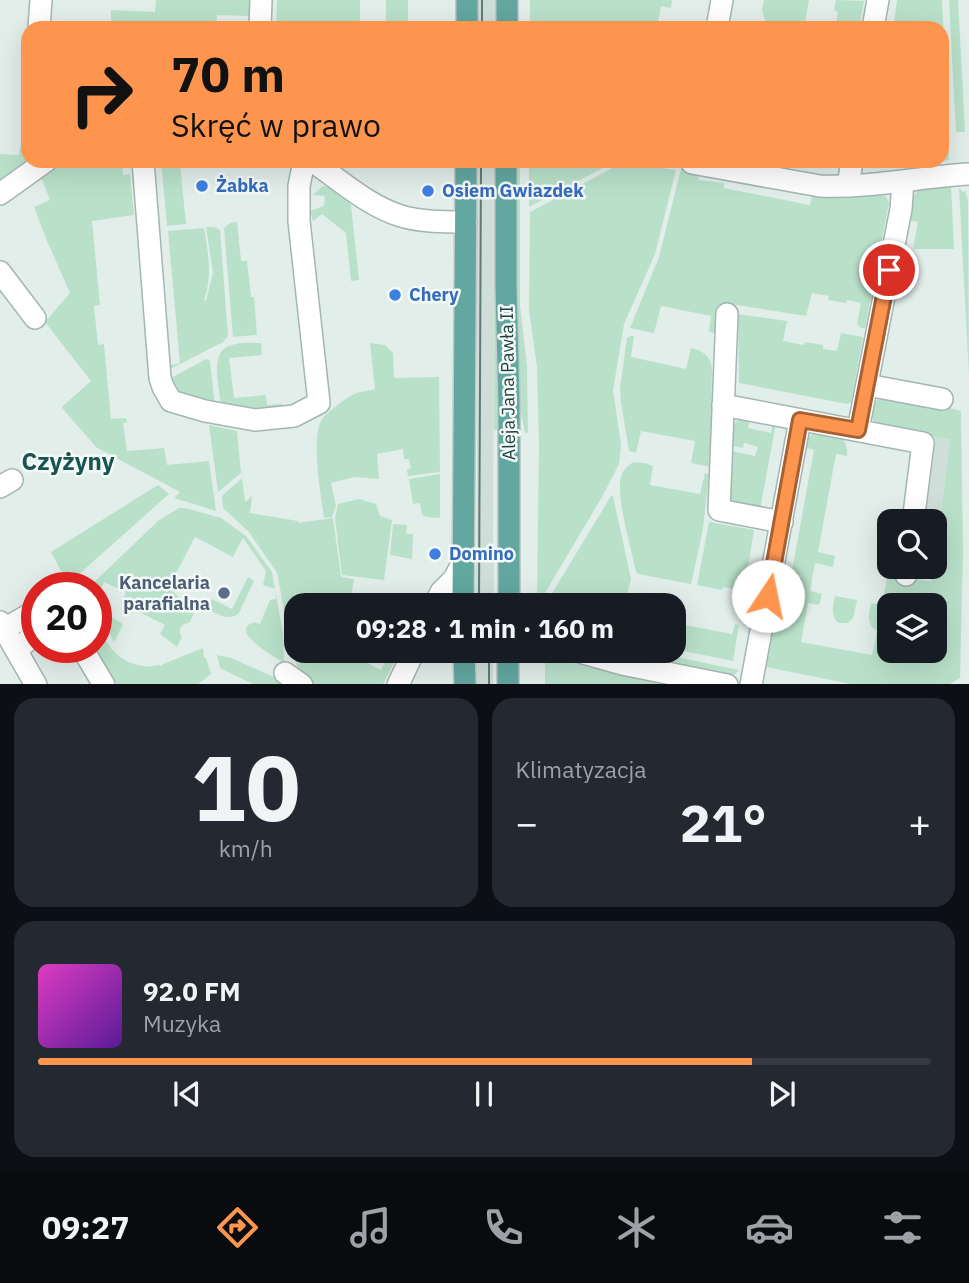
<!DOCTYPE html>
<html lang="pl">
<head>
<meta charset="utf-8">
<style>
	:root { --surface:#171b24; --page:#242831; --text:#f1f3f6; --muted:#9ea1a6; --line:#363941; --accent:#fe954f }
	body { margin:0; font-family:"IBM Plex Sans",sans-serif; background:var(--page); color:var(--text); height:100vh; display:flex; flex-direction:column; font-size:26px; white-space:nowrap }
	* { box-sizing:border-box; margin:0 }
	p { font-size:23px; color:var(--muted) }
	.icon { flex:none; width:38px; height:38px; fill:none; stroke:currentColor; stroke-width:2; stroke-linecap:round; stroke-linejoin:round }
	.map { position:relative; height:684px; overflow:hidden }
	.details { display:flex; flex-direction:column; gap:14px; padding:14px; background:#0d0f14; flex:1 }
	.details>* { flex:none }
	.top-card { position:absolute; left:21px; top:21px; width:928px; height:147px; border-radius:21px; box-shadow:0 7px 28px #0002; background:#fe954f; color:#111; overflow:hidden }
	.controls { position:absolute; left:877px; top:509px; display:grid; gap:14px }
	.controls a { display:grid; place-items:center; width:70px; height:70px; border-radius:14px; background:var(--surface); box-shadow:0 7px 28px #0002; font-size:35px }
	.speed { position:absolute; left:21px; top:572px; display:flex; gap:14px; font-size:35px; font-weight:700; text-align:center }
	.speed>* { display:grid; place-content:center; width:91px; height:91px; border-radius:50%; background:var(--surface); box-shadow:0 7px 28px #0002; line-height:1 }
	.speed .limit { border:10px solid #d22; background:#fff; color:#111 }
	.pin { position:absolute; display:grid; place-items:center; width:60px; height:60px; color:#fff; margin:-30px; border:4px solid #fff; border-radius:50%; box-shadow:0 2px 7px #0007 }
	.me { position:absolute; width:77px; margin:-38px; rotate:11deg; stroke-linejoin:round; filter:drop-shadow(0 0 5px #0008) }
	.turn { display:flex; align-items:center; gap:24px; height:147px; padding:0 35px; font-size:32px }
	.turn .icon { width:91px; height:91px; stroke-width:2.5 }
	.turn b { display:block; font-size:49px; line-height:60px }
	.big { font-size:52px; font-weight:700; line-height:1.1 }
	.details .card { flex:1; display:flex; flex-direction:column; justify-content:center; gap:10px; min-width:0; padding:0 24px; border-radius:21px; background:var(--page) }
	.details .dial { align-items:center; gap:0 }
	.dial b { font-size:91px; line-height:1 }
	.song { display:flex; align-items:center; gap:21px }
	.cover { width:84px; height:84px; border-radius:10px; background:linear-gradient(135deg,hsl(310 70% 55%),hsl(270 70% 35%)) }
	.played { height:7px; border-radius:4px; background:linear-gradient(90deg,var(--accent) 80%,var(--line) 80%) }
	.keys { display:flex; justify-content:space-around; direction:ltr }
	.heat { display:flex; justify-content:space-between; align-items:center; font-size:38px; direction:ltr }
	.details .tiles { flex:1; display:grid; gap:14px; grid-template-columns:1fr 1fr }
	.card:last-child { grid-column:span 2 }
	.trip { position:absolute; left:284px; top:593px; width:402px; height:70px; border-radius:21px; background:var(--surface); box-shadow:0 7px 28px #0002; font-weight:700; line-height:70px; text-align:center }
	.tab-bar { display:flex; height:112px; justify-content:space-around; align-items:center; background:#090b0e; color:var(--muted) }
	.tab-bar .icon { width:49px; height:49px }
	.tab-bar .on { color:var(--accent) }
	.tab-bar b { font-size:32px; color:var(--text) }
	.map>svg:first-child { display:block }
	.built { fill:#d0ded9 }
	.green { fill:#b9e1ca; fill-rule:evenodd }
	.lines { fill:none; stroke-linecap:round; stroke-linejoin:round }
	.minor-casing { stroke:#a4b6b3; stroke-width:24 }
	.major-casing { stroke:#c1cac9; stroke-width:24 }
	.minor { stroke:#fff; stroke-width:21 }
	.major { stroke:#62a7a0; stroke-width:21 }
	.tram { stroke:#5b7c78; stroke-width:2 }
	.route-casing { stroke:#a56133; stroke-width:18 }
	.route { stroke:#fe954f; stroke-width:12 }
	.shop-dot { fill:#3f7fe0; stroke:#f3faf7; stroke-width:2.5 }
	.service-dot { fill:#5c6f8a; stroke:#f3faf7; stroke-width:2.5 }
	.labels { text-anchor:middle; stroke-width:5; stroke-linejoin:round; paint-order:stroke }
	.shop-label { font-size:18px; font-weight:bold; fill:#366cbe; stroke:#f3faf7; text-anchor:start }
	.street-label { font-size:18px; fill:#20403d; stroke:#f3faf7 }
	.service-label { font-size:18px; font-weight:bold; fill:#4e5e75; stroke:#f3faf7; text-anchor:end }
	.district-label { font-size:24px; font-weight:bold; fill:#1a544f; stroke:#f3faf7 }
</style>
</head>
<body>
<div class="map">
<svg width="969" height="685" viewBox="0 0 969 685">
	<rect width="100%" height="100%" fill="#e2eeea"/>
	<!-- built -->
	<g class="built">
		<rect x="477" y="0" width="19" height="28"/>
		<polygon points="477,161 495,161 493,549 477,549"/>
		<polygon points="915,435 950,440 935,558 934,522 903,522"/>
		<polygon points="476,559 494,559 494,605 476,606"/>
		<polygon points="475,651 493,651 493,684 475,685"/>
	</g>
	<!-- green -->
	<g class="green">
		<polygon points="156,0 252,0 251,16 217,15 217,25 178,23 177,28 111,28 111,10 155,12"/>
		<polygon points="277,0 360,0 360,23 386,23 386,0 408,0 408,23 429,23 429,28 276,28"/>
		<polygon points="530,0 672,0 671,8 661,6 657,28 530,28"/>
		<polygon points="764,0 809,0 804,28 767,28 762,10"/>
		<polygon points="836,0 864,1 859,28 835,28 838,12 834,10"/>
		<polygon points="897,0 942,0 945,64 942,63 942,28 893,28"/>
		<polygon points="949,0 958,0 965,132 956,132"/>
		<path d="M942,68H945L949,160C939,162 929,165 919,161H942Z"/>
		<polygon points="28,141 28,161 0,183 0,154 19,155 20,146"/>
		<polygon points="63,161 110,161 110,165 122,163 123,175 130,174 134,215 92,221 100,305 94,306 98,345 104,344 111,419 126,418 127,422 123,423 127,451 164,448 167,465 209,461 216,511 174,498 180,492 96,447 62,408 63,406 91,381 45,322 70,293 47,241 34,207 50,200 41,177"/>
		<polygon points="161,161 170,161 180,164 186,224 167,226"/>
		<polygon points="495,161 497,161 501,430 494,430"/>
		<polygon points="515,161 520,161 520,305 527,366 528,433 525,433 519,403 515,290"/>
		<polygon points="529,161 616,161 529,207"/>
		<polygon points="622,163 676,170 655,254 624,324 613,390 621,445 619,464 602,497 539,603 537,603 539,442 537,367 529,310 530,212"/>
		<polygon points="681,169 699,171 698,180 724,183 724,188 810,205 813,193 876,194 886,197 889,203 865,328 861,328 857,324 861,303 847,300 846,303 828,300 829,296 812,293 806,316 724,303 720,334 709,332 711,316 661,306 654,333 630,328 659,257"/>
		<polygon points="951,184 954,249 913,249 918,222 907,220 912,199 919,189"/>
		<polygon points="323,186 336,188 350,197 359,280 351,281 346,233 322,214 313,221 310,211 324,206 325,196 313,195"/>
		<polygon points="959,188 963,192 965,191 968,201 969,376"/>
		<polygon points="237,222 241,261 247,261 251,297 254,297 257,335 233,337 224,228 230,223"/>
		<path d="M206,227H214L220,230L228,336L223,342L168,370L167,366L180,363L168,231L204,228C208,254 213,274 204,300L206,301L213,273Z"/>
		<polygon points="738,314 787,321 783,341 804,345 805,342 823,345 823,349 837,351 841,333 863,337 851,402 847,404 739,383"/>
		<path d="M631,336H634L631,357L686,369L691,348C703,351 710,355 712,368L710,467L691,463L695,441L641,431L636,453L629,451L621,402L620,388L627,338Z"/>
		<path d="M261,343L262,355L229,358L234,398L266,395L267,405L282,404L283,409L251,411L223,404L220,400C219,383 209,350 232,345C241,342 252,343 261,343Z"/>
		<path d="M370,343L385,345L393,353L394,378L439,377L440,472L408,476L407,470L411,468L409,459H404L403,449L377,454L379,479L354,477L331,483L336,506L332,517L324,518C321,496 311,440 321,421C324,414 346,398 354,394C361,391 368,391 375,389Z"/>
		<path d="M206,359L210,361L215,406C195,400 177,400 171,378Z"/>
		<path d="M881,398L942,406L961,411L963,550L960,678L950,684H851L766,667L764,661L768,636L781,629L786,599L776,596L777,585L789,587L814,450L803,447L807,438L816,432L841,437C846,443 848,448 847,456L836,454L818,552L835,556L833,567L815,563L810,591L822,594L819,605L808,603L801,642L872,655L877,631C866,624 869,615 871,603L882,605L889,567H898L897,578L931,581L934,567L950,440C936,437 882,432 874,421C872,419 871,414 871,411C872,404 876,401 881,398ZM889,606H934V651H889Z"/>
		<polygon points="740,418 750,418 748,428 771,433 773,422 776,423 760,510 734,503 730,498 728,450 755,456 758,447 744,443 743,448 729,445 731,427"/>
		<polygon points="209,425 237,431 241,473 218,492"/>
		<path d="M633,462L645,463L653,466L650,485L700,494L705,473L709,474L703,529L691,584L638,574L636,572C632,551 614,492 622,474C624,469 629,465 633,462Z"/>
		<polygon points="440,474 440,518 426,517 422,515 420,503 413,504 409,479"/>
		<polygon points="242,478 245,502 252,496 250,513 298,521 298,523 333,518 341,577 354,579 351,596 355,597 354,605 296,606 296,651 344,651 381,670 390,651 399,653 383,684 313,684 297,666 290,641 277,573 249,532 223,508 222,496"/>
		<polygon points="158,485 169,494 68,584 51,552"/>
		<polygon points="611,496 613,496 631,579 624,605 545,605"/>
		<polygon points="359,499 376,504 380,516 392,520 384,580 342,575 335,518 338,504"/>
		<path d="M179,508H186L221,518L246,536L272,572L283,634L284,663C275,657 246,641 246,630C246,628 247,627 248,625L254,622L260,624L270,600L276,599L275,589L263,585L266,571L243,538L233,557L195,537L174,577L171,576L169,582L170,589L180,598L177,605L194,614L189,623L184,624L180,628V634L182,637L177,647L160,634L165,625L121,603L126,592L104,582L96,598V588H88L158,521Z"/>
		<polygon points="709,522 754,530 744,591 723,587 722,590 697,585"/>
		<polygon points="393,524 407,525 406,534 413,534 412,559 390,555"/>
		<path d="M248,577L254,581L239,613C229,622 218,614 207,609L212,599L232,609Z"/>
		<path d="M835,596L857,600L853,618L848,623H838C830,615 833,606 835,596Z"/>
		<path d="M96,606L101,609L100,613L106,616L107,614L123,624L114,642L103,620L99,623C102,629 104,638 108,644C119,661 140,670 159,665L161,666L163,664L203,648L204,658H206L211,674L198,684H117L95,648H96Z"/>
		<polygon points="674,623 732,634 735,624 739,625 733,661 674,649"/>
		<polygon points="614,651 647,651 739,670 734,675"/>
		<polygon points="217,655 231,658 290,684 253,684 220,668"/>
		<polygon points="545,656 556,660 679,684 545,685"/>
	</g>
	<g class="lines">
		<!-- minor casing -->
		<g class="minor-casing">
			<g id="minor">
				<polyline points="39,28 41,0"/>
				<polyline points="260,28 261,0"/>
				<polyline points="717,28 722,0"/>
				<polyline points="873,28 878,0"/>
				<polyline points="143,161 160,378 163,387 171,401 205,411 255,420 294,416 319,403 299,221 299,186 304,161"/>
				<path d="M312,161C340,180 368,206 401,216C421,222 444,222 466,222"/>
				<path d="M692,161V163L820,186C871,188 919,177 969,174"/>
				<polyline points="848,186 852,161"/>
				<polyline points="0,194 46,161"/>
				<polyline points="0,272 35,318"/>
				<polyline points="727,314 719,510 782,522"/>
				<polyline points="867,385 942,399"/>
				<polyline points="723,405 923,443 913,522"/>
				<polyline points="858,430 901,209 903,181"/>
				<polyline points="0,487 12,480"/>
				<polyline points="906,575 907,567"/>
				<polyline points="434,606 441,592 454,579 462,564"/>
				<polyline points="0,622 36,685"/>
				<polyline points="4,629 34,612"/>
				<polyline points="82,648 104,685"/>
				<path d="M16,650C25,645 28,638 37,633"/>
				<polyline points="576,651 622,664 727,685"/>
				<polyline points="285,673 302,685"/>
				<polyline points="398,685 414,651"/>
				<polyline points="751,685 800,420"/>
			</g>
		</g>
		<!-- major casing -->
		<g class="major-casing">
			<g id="major">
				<polyline points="467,28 467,0"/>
				<polyline points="507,28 507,0"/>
				<polyline points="506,161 506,287 509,403 509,606"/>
				<polyline points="463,606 466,161"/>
				<polyline points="464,651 465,685"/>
				<polyline points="508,685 508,651"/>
			</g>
		</g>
		<!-- minor -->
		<use href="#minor" class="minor"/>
		<!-- major -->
		<use href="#major" class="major"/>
		<!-- tram -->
		<g class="tram">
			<polyline points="482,28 482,0"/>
			<polyline points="479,606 481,161"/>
			<polyline points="489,685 489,651"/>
		</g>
	</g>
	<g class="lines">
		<!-- route casing -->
		<g class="route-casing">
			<polyline id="route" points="768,596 800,420 858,430 889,270"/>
		</g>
		<!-- route -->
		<use href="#route" class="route"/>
	</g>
	<!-- markers -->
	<g class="shop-dot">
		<circle cx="202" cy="186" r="7"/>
		<circle cx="428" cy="191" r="7"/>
		<circle cx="395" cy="295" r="7"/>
		<circle cx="435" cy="554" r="7"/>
	</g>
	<circle class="service-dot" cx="224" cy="593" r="7"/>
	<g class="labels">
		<!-- shop labels -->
		<g class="shop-label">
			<text x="216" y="192">Żabka</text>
			<text x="442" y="197">Osiem Gwiazdek</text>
			<text x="409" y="301">Chery</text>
			<text x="449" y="560">Domino</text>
		</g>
		<!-- street labels -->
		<g class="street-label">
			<text transform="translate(508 383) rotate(-91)" y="6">Aleja Jana Pawła II</text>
		</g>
		<!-- service labels -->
		<g class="service-label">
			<text x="210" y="589">Kancelaria<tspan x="210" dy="21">parafialna</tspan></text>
		</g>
		<!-- district labels -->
		<g class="district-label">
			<text x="68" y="470">Czyżyny</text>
		</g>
	</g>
</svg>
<div class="controls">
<a><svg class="icon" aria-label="search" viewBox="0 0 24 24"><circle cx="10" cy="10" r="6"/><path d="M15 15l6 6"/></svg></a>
<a><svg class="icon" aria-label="layers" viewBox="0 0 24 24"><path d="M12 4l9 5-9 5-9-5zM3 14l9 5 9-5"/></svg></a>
</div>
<div class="speed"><div class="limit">20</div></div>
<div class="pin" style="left:889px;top:270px;background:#d93025"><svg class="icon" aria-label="arrive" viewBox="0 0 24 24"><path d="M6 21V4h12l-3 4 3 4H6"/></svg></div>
<svg class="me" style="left:768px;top:596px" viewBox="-20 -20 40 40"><circle r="19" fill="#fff"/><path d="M0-13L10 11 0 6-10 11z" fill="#fe954f"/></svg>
<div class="trip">09:28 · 1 min · 160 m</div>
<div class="top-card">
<div class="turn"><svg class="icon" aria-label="right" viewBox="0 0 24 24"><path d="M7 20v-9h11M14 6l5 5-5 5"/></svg><div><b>70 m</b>Skręć w prawo</div></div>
</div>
</div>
<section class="details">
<div class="tiles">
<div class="card dial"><b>10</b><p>km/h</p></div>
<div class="card"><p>Klimatyzacja</p>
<div class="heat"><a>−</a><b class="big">21°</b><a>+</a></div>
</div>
<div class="card">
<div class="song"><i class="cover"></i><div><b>92.0 FM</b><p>Muzyka</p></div></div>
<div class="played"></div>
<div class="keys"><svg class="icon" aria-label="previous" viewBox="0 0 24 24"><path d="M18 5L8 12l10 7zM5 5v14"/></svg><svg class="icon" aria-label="pause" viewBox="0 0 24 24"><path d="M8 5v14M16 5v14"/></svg><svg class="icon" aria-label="next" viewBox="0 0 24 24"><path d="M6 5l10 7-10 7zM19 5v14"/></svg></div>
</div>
</div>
</section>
<nav class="tab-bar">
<b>09:27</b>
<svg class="icon on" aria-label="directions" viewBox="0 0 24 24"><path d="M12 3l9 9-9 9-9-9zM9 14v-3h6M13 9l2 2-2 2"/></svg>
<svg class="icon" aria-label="music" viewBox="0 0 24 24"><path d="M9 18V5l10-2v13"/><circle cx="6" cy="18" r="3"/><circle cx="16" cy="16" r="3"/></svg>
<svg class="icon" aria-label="phone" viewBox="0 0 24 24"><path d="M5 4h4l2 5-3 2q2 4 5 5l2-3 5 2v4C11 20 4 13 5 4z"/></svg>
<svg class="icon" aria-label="climate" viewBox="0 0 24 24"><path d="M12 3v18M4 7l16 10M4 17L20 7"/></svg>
<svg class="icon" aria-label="car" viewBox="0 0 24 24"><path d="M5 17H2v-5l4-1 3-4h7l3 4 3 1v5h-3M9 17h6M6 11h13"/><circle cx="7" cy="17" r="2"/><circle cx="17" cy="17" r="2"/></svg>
<svg class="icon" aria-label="filters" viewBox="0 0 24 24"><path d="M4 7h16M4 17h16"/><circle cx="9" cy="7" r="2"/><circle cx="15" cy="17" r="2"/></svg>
</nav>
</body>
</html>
